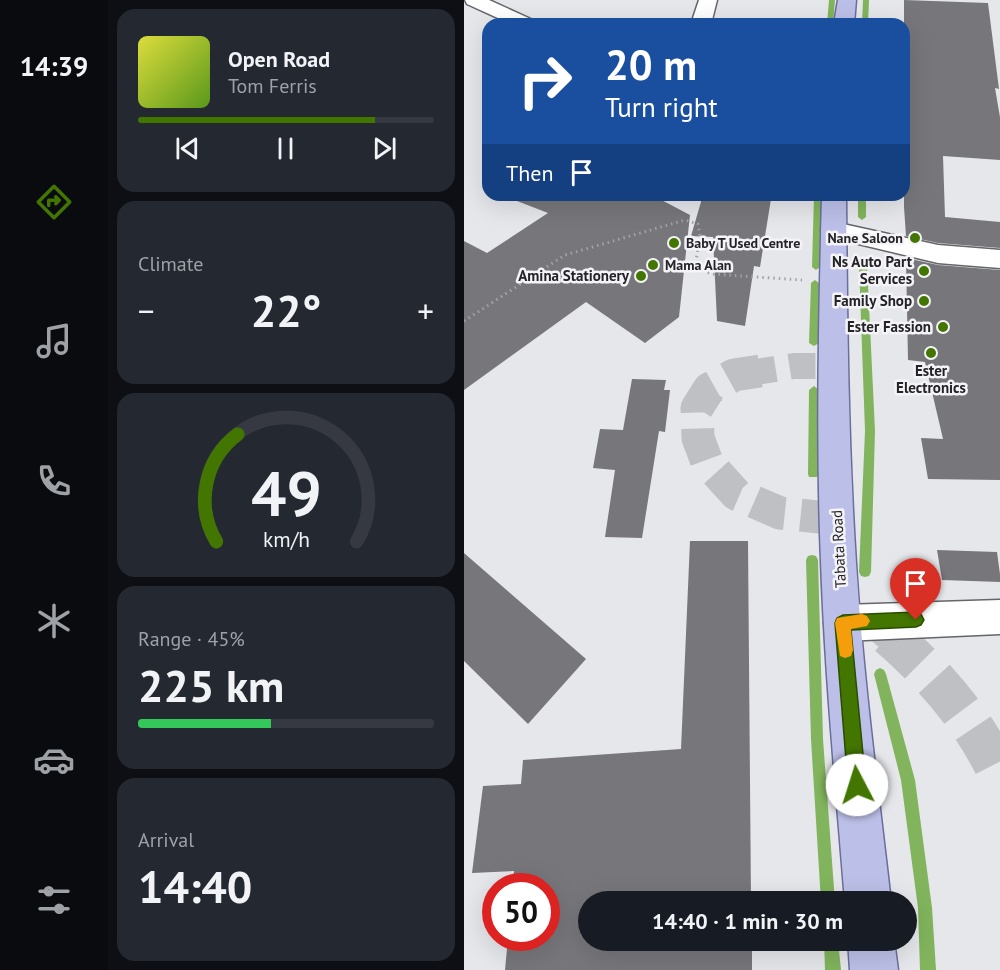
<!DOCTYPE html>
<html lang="en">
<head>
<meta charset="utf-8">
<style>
	:root { --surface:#171b24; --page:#242831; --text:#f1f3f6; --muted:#9ea1a6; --line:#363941; --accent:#427601 }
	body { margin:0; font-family:"PT Sans",sans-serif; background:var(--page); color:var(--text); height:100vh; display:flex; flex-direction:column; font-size:22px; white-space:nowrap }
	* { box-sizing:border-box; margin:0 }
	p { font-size:20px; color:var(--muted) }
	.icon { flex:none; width:33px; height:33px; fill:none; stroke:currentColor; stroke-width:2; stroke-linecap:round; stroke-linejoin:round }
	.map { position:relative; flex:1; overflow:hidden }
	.side { display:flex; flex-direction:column; gap:9px; padding:9px; background:#0d0f14; width:356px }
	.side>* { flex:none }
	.banner { position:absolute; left:18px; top:18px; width:428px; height:183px; border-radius:18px; box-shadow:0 6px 24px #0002; background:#1a4fa0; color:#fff; overflow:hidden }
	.speed { position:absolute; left:18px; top:873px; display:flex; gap:12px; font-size:30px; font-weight:700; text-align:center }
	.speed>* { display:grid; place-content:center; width:78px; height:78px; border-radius:50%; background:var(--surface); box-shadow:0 6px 24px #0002; line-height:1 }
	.speed .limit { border:9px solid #d22; background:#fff; color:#111 }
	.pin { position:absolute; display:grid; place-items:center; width:51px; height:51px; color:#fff; margin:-62px -26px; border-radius:50% 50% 50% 0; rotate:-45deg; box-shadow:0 0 6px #0007 }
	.pin .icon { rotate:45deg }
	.me { position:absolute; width:66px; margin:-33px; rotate:355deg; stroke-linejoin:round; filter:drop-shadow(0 0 4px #0008) }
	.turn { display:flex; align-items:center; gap:21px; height:126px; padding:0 24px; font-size:27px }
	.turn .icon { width:78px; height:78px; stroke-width:2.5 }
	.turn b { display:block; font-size:42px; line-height:51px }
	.then { display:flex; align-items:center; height:57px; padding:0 24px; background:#0003; gap:12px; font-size:22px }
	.big { font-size:45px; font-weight:800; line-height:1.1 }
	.side .tile { flex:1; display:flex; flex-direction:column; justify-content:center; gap:9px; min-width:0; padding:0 21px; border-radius:18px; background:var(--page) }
	.side .dial { align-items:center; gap:0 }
	.dial svg { height:156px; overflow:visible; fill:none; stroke:var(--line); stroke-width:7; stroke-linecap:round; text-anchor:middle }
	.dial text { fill:var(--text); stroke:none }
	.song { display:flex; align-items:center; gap:18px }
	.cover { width:72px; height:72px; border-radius:9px; background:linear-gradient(135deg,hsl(60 70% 55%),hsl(90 70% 35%)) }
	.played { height:6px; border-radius:3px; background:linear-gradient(90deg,var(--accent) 80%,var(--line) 80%) }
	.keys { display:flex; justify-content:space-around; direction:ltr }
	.heat { display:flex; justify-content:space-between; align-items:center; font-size:33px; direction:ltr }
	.charge { height:9px; border-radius:4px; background:linear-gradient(90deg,#34c759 45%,var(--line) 0) }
	.trip { position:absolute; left:114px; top:891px; width:339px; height:60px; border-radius:30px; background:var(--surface); box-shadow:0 6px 24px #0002; font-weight:800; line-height:60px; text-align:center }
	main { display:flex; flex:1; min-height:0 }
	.tab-bar { display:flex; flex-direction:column; width:108px; justify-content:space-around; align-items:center; background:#090b0e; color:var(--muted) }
	.tab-bar .icon { width:42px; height:42px }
	.tab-bar .selected { color:var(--accent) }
	.tab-bar b { font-size:27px; color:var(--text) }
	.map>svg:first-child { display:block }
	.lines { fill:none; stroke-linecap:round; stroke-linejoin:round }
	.stream { fill:#81b45c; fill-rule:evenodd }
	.building { fill:#77777b }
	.minor-tunnel-far2 { stroke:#bfc0c4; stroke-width:26; stroke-dasharray:26 14; stroke-linecap:butt }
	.minor-tunnel-far1 { stroke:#bfc0c4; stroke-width:33; stroke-dasharray:33 16; stroke-linecap:butt }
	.minor-tunnel { stroke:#bfc0c4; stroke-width:42; stroke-dasharray:42 21; stroke-linecap:butt }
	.minor-casing { stroke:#646568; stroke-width:3 }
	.major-casing { stroke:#6a6e9a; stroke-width:3 }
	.path { stroke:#a2a3a6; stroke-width:3; stroke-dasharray:1.5 4; stroke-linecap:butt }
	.minor { fill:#fff; fill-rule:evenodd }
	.major { fill:#bcc0e8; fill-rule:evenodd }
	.route { fill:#427601; stroke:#2b4d01; stroke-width:1.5 }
	.slow { fill:#f59e0b }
	.poi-dot { fill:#427601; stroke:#f4f4f8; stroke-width:2 }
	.labels { text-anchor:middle; stroke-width:5; stroke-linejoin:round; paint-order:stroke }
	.far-poi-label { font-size:14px; font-weight:bold; fill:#242426; stroke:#f4f4f8; text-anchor:start }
	.poi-label { font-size:15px; font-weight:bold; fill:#242426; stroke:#f4f4f8; text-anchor:end }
	.street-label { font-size:15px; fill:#242426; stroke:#f4f4f8 }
</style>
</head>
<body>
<main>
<nav class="tab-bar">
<b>14:39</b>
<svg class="icon selected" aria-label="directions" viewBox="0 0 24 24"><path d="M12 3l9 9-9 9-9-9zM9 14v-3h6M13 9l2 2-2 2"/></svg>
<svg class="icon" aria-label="music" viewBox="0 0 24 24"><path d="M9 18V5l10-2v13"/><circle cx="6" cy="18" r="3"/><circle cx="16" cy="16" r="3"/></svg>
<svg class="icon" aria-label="phone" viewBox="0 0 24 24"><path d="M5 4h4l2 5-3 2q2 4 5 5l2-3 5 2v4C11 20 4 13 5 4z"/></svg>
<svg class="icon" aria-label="climate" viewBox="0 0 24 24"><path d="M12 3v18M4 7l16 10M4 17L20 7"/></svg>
<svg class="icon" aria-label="car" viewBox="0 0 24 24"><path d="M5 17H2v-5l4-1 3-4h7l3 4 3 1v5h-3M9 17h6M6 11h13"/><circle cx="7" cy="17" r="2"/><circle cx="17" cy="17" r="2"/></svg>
<svg class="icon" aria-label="filters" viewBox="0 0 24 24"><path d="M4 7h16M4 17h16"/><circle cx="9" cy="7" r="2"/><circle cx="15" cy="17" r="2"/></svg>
</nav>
<section class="side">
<div class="tile">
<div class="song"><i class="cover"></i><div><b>Open Road</b><p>Tom Ferris</p></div></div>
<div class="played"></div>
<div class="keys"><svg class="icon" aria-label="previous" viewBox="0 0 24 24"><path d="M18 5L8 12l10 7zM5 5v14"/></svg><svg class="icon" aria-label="pause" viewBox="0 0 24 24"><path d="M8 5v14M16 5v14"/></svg><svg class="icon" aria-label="next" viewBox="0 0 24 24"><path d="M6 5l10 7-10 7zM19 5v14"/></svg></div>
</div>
<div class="tile"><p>Climate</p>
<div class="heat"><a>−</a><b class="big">22°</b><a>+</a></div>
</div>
<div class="tile dial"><svg viewBox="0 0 100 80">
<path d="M14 69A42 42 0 1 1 86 69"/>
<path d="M14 69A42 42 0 0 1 25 14" stroke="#427601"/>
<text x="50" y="56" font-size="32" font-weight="700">49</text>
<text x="50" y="72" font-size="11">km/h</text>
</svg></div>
<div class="tile"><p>Range · 45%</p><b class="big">225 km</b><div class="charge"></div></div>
<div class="tile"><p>Arrival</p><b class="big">14:40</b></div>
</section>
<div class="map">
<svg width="537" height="970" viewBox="0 0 537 970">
	<rect width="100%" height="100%" fill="#e6e7eb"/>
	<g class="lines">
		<!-- stream -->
		<g class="stream">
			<polygon points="365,0 371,0 369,24 363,24"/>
			<polygon points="399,0 405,0 404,24 398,24"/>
			<polygon points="350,195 358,195 356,267 352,270 348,267"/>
			<polygon points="394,195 402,195 402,217 398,220 394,217"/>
			<polygon points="399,261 403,264 411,431 407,572 405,576 401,577 397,576 395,572 401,431 395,264"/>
			<polygon points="351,280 355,283 355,343 350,346 345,343 347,283"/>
			<polygon points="350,386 355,390 354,474 353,477 345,477 344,474 345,390"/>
			<polygon points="348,555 352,556 354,560 359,739 371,902 357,902 347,739 342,560 344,556"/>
			<polygon points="416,668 420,670 422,674 451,780 468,908 472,970 456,970 454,908 437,780 410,674 412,670"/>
			<polygon points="360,940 374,940 377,970 361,970"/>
		</g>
	</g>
	<!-- building -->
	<g class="building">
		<polygon points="440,0 524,3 535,89 531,88 537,123 537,160 479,156 481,217 537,222 537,248 474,243 442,236 440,207"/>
		<polygon points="44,195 188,195 226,215 215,317 181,343 122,302 0,390 0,241 23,253 84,213 43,197"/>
		<polygon points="239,195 307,199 296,267 290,266 281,326 253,321 249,237 227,236"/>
		<polygon points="442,258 474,265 537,270 537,480 464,479 457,438 479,439 461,362 444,360"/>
		<polygon points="168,379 202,380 200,390 206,390 201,432 195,431 178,538 141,537 151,470 129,468 136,429 159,430"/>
		<polygon points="226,541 284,541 287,902 124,902 124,940 288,940 288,970 41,970 44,938 82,938 82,886 49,886 50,871 8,873 19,786 57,784 59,760 217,749"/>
		<polygon points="473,550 533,552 537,582 478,580"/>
		<polygon points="0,553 122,659 64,724 0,661"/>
	</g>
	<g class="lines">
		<!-- minor-tunnel-far2 -->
		<polyline class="minor-tunnel-far2" points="286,373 330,366 368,366"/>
		<!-- minor-tunnel-far1 -->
		<g class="minor-tunnel-far1">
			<polyline points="296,371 270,375 245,389 233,408 234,438 243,462 272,494 316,513 373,519"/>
			<polyline points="410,621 427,636"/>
		</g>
		<!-- minor-tunnel -->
		<path class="minor-tunnel" d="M425,635C472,676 511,721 537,778"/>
		<!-- minor casing -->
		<g class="minor-casing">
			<g id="minor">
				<polygon points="1,0 25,0 69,20 72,24 47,24 3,4"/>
				<polygon points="235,0 253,0 247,24 227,24"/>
				<polygon points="370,222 474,245 537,250 537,268 474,263 361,236 357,230 361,224"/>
				<polygon points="537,600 537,634 379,641 366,635 360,623 366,611 379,605"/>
			</g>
		</g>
		<!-- major casing -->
		<g class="major-casing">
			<g id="major">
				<polygon points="374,0 392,0 390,24 370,24"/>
				<path d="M358,195H382C383,318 384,440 392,563C399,676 414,789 427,902H381C372,789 361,676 357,562C352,440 355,317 358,195Z"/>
				<polygon points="384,940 430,940 434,970 386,970"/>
			</g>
		</g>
		<!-- path -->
		<polyline class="path" points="0,321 101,255 221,220 234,224 236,236 232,261 239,270 247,274 338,280"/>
		<!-- minor -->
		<use href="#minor" class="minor"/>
		<!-- major -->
		<use href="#major" class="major"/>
	</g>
	<!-- route -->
	<polygon class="route" points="452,612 457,614 460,620 457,625 452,627 387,630 402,785 399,792 393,794 387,792 384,785 371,623 373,618 379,615"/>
	<!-- slow -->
	<polygon class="slow" points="398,614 403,616 406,621 403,626 387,629 389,650 387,656 381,658 376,656 371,623 373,618"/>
	<!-- markers -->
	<g class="poi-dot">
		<circle cx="451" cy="238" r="6"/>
		<circle cx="210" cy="243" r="6"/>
		<circle cx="189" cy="265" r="6"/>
		<circle cx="460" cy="271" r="6"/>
		<circle cx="177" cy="276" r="6"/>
		<circle cx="460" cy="301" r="6"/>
		<circle cx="479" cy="327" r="6"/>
		<circle cx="467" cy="353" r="6"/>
	</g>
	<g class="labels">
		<!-- far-poi labels -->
		<g class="far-poi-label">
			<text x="439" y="243" text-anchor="end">Nane Saloon</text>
			<text x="222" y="248">Baby T Used Centre</text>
			<text x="201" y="270">Mama Alan</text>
		</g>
		<!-- poi labels -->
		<g class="poi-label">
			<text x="448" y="267">Ns Auto Part<tspan x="448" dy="17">Services</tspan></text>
			<text x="165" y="281">Amina Stationery</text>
			<text x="448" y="306">Family Shop</text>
			<text x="467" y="332">Ester Fassion</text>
			<text x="467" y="376" text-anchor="middle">Ester<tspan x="467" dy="17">Electronics</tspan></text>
		</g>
		<!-- street labels -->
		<g class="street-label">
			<text transform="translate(375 549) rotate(-93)" y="5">Tabata Road</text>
		</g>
	</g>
</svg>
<div class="speed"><div class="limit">50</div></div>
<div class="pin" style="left:452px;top:620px;background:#d93025"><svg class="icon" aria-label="arrive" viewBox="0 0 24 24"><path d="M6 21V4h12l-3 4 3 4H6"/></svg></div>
<svg class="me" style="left:393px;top:785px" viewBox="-20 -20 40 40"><circle r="19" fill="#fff"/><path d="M0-13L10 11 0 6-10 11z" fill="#427601"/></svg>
<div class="trip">14:40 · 1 min · 30 m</div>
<div class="banner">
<div class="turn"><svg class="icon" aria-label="right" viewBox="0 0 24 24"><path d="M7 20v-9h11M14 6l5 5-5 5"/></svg><div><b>20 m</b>Turn right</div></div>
<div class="then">Then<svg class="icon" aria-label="arrive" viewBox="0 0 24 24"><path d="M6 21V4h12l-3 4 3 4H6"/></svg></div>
</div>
</div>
</main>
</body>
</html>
